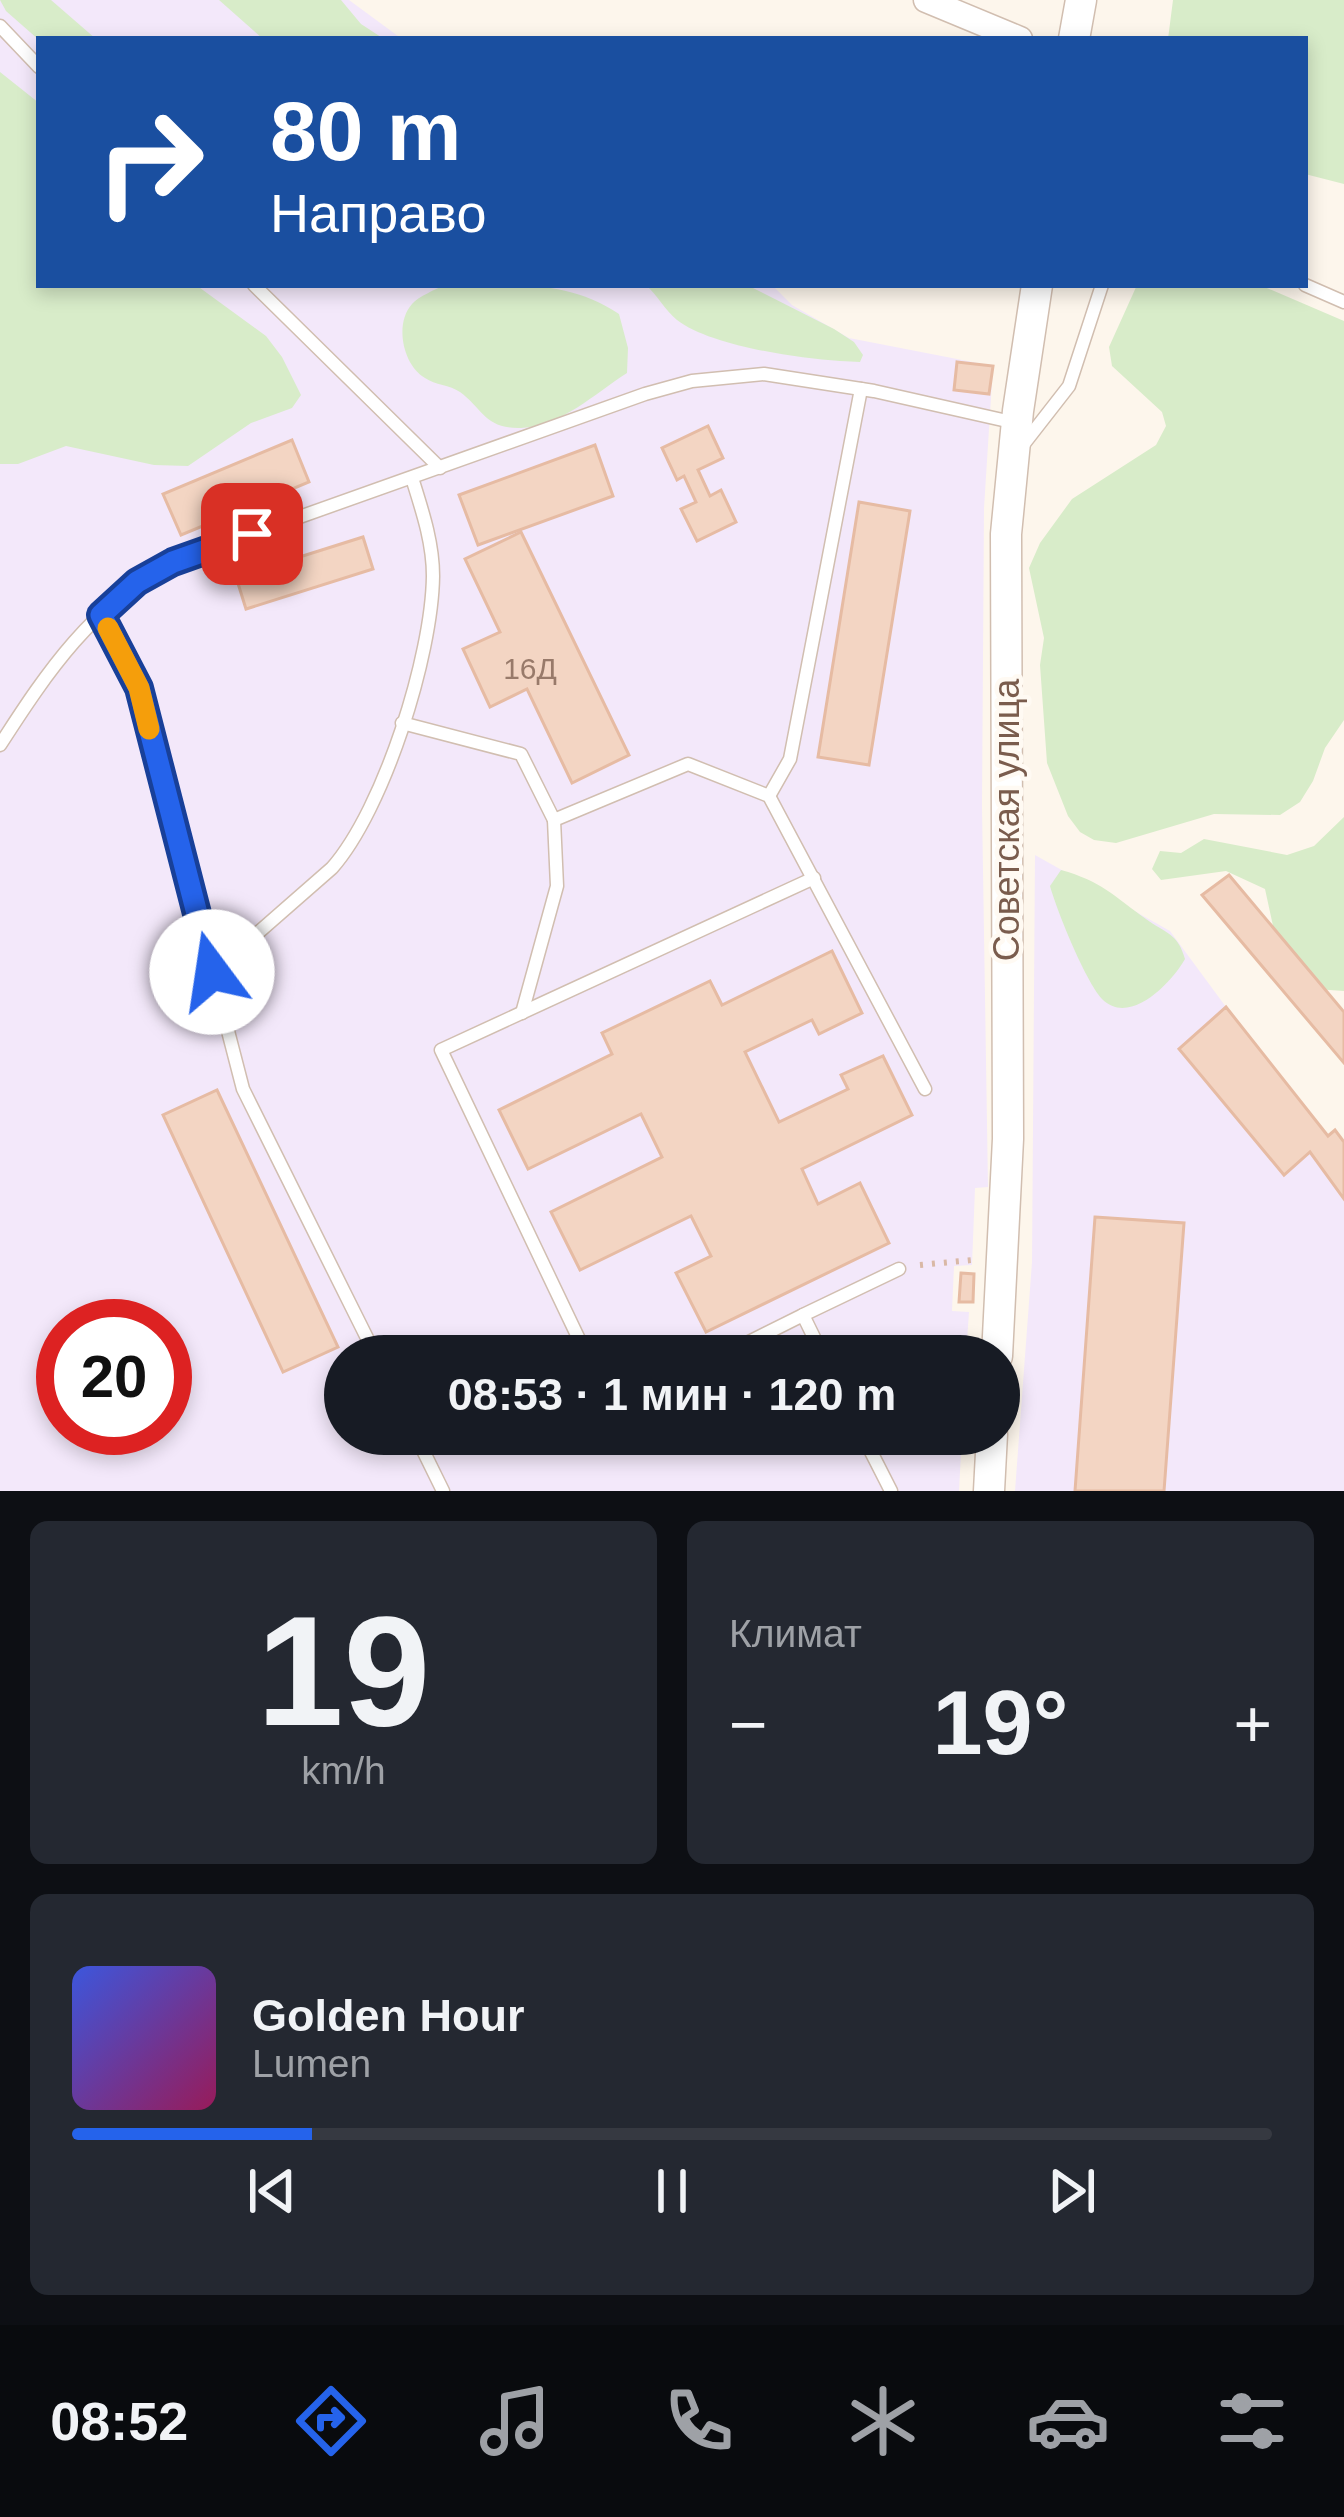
<!DOCTYPE html>
<html lang="ru">
<head>
<meta charset="utf-8">
<style>
	:root { --surface:#171b24; --page:#242831; --text:#f1f3f6; --muted:#9ea1a6; --line:#363941; --accent:#2563eb }
	body { margin:0; font-family:Arial,sans-serif; background:var(--page); color:var(--text); height:100vh; display:flex; flex-direction:column; font-size:45px; white-space:nowrap }
	* { box-sizing:border-box; margin:0 }
	p { font-size:39px; color:var(--muted) }
	.icon { flex:none; width:66px; height:66px; fill:none; stroke:currentColor; stroke-width:2; stroke-linecap:round; stroke-linejoin:round }
	.map { position:relative; height:1491px; overflow:hidden }
	.details { display:flex; flex-direction:column; gap:30px; padding:30px; background:#0d0f14; flex:1 }
	.details>* { flex:none }
	.hud { position:absolute; left:36px; top:36px; width:1272px; height:252px; border-radius:0px; box-shadow:0 6px 18px #0003; background:#1a4fa0; color:#fff; overflow:hidden }
	.speed { position:absolute; left:36px; top:1299px; display:flex; gap:24px; font-size:60px; font-weight:700; text-align:center }
	.speed>* { display:grid; place-content:center; width:156px; height:156px; border-radius:50%; background:var(--surface); box-shadow:0 6px 18px #0003; line-height:1 }
	.speed .limit { border:18px solid #d22; background:#fff; color:#111 }
	.pin { position:absolute; display:grid; place-items:center; width:102px; height:102px; color:#fff; margin:-51px; border-radius:24px; box-shadow:0 6px 18px #0006 }
	.me { position:absolute; width:132px; margin:-66px; rotate:346deg; stroke-linejoin:round; filter:drop-shadow(0 0 9px #0008) }
	.turn { display:flex; align-items:center; gap:42px; height:252px; padding:0 36px; font-size:54px }
	.turn .icon { width:156px; height:156px; stroke-width:2.5 }
	.turn b { display:block; font-size:84px; line-height:102px }
	.big { font-size:90px; font-weight:700; line-height:1.1 }
	.details .tile { flex:1; display:flex; flex-direction:column; justify-content:center; gap:18px; min-width:0; padding:0 42px; border-radius:18px; background:var(--page) }
	.details .dial { align-items:center; gap:0 }
	.dial b { font-size:156px; line-height:1 }
	.song { display:flex; align-items:center; gap:36px }
	.cover { width:144px; height:144px; border-radius:18px; background:linear-gradient(135deg,hsl(230 70% 55%),hsl(330 70% 35%)) }
	.played { height:12px; border-radius:6px; background:linear-gradient(90deg,var(--accent) 20%,var(--line) 20%) }
	.keys { display:flex; justify-content:space-around; direction:ltr }
	.heat { display:flex; justify-content:space-between; align-items:center; font-size:66px; direction:ltr }
	.details .tiles { flex:1; display:grid; gap:30px; grid-template-columns:1fr 1fr }
	.tile:last-child { grid-column:span 2 }
	.trip { position:absolute; left:324px; top:1335px; width:696px; height:120px; border-radius:60px; background:var(--surface); box-shadow:0 6px 18px #0003; font-weight:700; line-height:120px; text-align:center }
	.tab-bar { display:flex; height:192px; justify-content:space-around; align-items:center; background:#090b0e; color:var(--muted) }
	.tab-bar .icon { width:84px; height:84px }
	.tab-bar .selected { color:var(--accent) }
	.tab-bar b { font-size:54px; color:var(--text) }
	.map>svg:first-child { display:block }
	.education { fill:#f3e8fa; fill-rule:evenodd }
	.green { fill:#d8ecc9 }
	.building { fill:#f3d5c3; stroke:#e6bba3; stroke-width:3 }
	.lines { fill:none; stroke-linecap:round; stroke-linejoin:round }
	.service-casing { stroke:#d1beb0; stroke-width:15 }
	.minor-casing { stroke:#d1beb0; stroke-width:27 }
	.tertiary-casing { stroke:#d1beb0; stroke-width:33 }
	.path { stroke:#d9b8a5; stroke-width:6; stroke-dasharray:3 9; stroke-linecap:butt }
	.service { stroke:#fff; stroke-width:12 }
	.minor { stroke:#fff; stroke-width:24 }
	.tertiary { stroke:#fff; stroke-width:30 }
	.route-casing { stroke:#184099; stroke-width:30 }
	.route { stroke:#2563eb; stroke-width:21 }
	.slow { stroke:#f59e0b; stroke-width:21 }
	.labels { text-anchor:middle; stroke-width:9; stroke-linejoin:round; paint-order:stroke }
	.number-label { font-size:30px; fill:#987a6a }
	.street-label { font-size:36px; fill:#7a5c4d; stroke:#fffaf3 }
</style>
</head>
<body>
<div class="map">
<svg width="1344" height="1491" viewBox="0 0 1344 1491">
	<rect width="100%" height="100%" fill="#fdf6ec"/>
	<!-- education -->
	<g class="education">
		<path d="M0,0H349L402,39H39V285H772L792,305L849,338L993,366L984,508L982,807L988,1187L975,1188L972,1265L954,1266L952,1311L969,1312L966,1356H345V1434H962L959,1491H0ZM63,1326H165V1428H63Z"/>
		<polygon points="1035,855 1170,931 1226,1007 1180,1049 1310,1152 1344,1199 1344,1491 1015,1491 1032,1262"/>
	</g>
	<!-- green -->
	<g class="green">
		<polygon points="0,0 51,0 96,39 39,40 6,11"/>
		<polygon points="219,0 341,0 361,24 384,39 263,39"/>
		<polygon points="1173,0 1344,0 1344,184 1305,174 1305,39 1168,39"/>
		<polygon points="0,72 39,103 39,285 196,285 266,336 282,357 301,395 292,408 251,423 188,466 154,465 66,446 18,464 0,464"/>
		<path d="M444,285C507,285 565,278 619,314L628,348L627,373C594,394 562,426 521,428C485,429 483,409 460,392C450,385 435,385 425,378C403,365 394,324 412,304C419,296 435,290 444,285Z"/>
		<path d="M646,285H747L834,329L854,342L863,355L860,362C814,361 713,348 677,320C665,310 657,295 646,285Z"/>
		<polygon points="1137,285 1260,285 1344,321 1344,720 1325,748 1313,781 1300,802 1280,815 1214,814 1116,843 1094,840 1080,832 1068,816 1047,763 1040,665 1044,638 1029,568 1040,543 1072,499 1156,445 1166,426 1162,412 1112,366 1109,347"/>
		<polygon points="1344,817 1344,991 1315,989 1275,935 1265,889 1226,871 1161,880 1152,869 1160,851 1181,853 1204,839 1287,855 1314,846"/>
		<path d="M1061,870C1101,881 1114,896 1146,919C1165,933 1178,933 1185,959C1172,982 1130,1027 1102,999C1085,980 1057,911 1050,886Z"/>
	</g>
	<!-- building -->
	<g class="building">
		<polygon points="957,362 993,366 989,394 954,390"/>
		<polygon points="708,426 723,458 698,470 710,496 721,490 736,522 697,541 681,509 696,502 684,476 677,480 662,448"/>
		<polygon points="292,440 309,482 181,535 163,494"/>
		<polygon points="595,445 613,496 478,545 459,495"/>
		<polygon points="859,502 910,511 869,765 818,757"/>
		<polygon points="521,532 629,755 572,783 527,689 490,707 463,649 500,632 465,559"/>
		<polygon points="363,537 373,569 246,609 236,577"/>
		<polygon points="1229,875 1344,1012 1344,1063 1202,895"/>
		<polygon points="832,951 862,1013 819,1034 812,1020 745,1052 779,1122 848,1089 841,1075 883,1056 912,1115 802,1169 818,1204 860,1183 889,1243 706,1332 676,1273 711,1256 691,1216 580,1270 551,1212 662,1157 641,1114 528,1169 499,1110 612,1054 602,1033 710,981 722,1005"/>
		<polygon points="1226,1007 1328,1136 1335,1130 1344,1142 1344,1199 1310,1152 1284,1175 1179,1049"/>
		<polygon points="217,1090 338,1347 283,1372 163,1115"/>
		<polygon points="1095,1217 1184,1223 1164,1491 1075,1491"/>
		<polygon points="961,1273 974,1274 973,1302 959,1302"/>
	</g>
	<g class="lines">
		<!-- service casing -->
		<g class="service-casing">
			<g id="service">
				<polyline points="0,26 39,67"/>
				<polyline points="254,285 440,468"/>
				<polyline points="1305,285 1344,302"/>
				<polyline points="1023,445 1069,386 1102,285"/>
				<polyline points="101,615 139,687 243,1089 376,1356"/>
				<polyline points="402,723 521,754 554,820"/>
				<path d="M0,745C49,669 91,607 173,562L645,394L692,381L764,374L874,391L1016,423"/>
				<polyline points="769,796 790,759 861,389"/>
				<path d="M213,972L332,868C384,809 432,656 433,576C433,542 422,510 412,478"/>
				<polyline points="522,1013 557,886 554,820 688,764 769,796 925,1089"/>
				<polyline points="803,1315 899,1269"/>
				<polyline points="587,1356 441,1050 814,878"/>
				<polyline points="721,1356 803,1315 823,1356"/>
				<polyline points="415,1434 443,1491"/>
				<polyline points="862,1434 891,1491"/>
			</g>
		</g>
		<!-- minor casing -->
		<g class="minor-casing">
			<polyline id="minor" points="926,0 1020,39"/>
		</g>
		<!-- tertiary casing -->
		<g class="tertiary-casing">
			<g id="tertiary">
				<polyline points="1074,39 1081,0"/>
				<polyline points="997,1356 1008,1139 1006,534 1018,411 1037,285"/>
				<polyline points="989,1491 992,1434"/>
			</g>
		</g>
		<!-- path -->
		<polyline class="path" points="920,1265 972,1260"/>
		<!-- service -->
		<use href="#service" class="service"/>
		<!-- minor -->
		<use href="#minor" class="minor"/>
		<!-- tertiary -->
		<use href="#tertiary" class="tertiary"/>
	</g>
	<g class="lines">
		<!-- route casing -->
		<g class="route-casing">
			<polyline id="route" points="212,972 139,688 101,615 137,582 173,562 252,534"/>
		</g>
		<!-- route -->
		<use href="#route" class="route"/>
		<!-- slow -->
		<polyline class="slow" points="108,628 139,688 149,729"/>
	</g>
	<g class="labels">
		<!-- number labels -->
		<g class="number-label">
			<text x="530" y="679">16Д</text>
		</g>
		<!-- street labels -->
		<g class="street-label">
			<text transform="translate(1006 820) rotate(-90)" y="13">Советская улица</text>
		</g>
	</g>
</svg>
<div class="speed"><div class="limit">20</div></div>
<div class="pin" style="left:252px;top:534px;background:#d93025"><svg class="icon" aria-label="arrive" viewBox="0 0 24 24"><path d="M6 21V4h12l-3 4 3 4H6"/></svg></div>
<svg class="me" style="left:212px;top:972px" viewBox="-20 -20 40 40"><circle r="19" fill="#fff"/><path d="M0-13L10 11 0 6-10 11z" fill="#2563eb"/></svg>
<div class="trip">08:53 · 1 мин · 120 m</div>
<div class="hud">
<div class="turn"><svg class="icon" aria-label="right" viewBox="0 0 24 24"><path d="M7 20v-9h11M14 6l5 5-5 5"/></svg><div><b>80 m</b>Направо</div></div>
</div>
</div>
<section class="details">
<div class="tiles">
<div class="tile dial"><b>19</b><p>km/h</p></div>
<div class="tile"><p>Климат</p>
<div class="heat"><a>−</a><b class="big">19°</b><a>+</a></div>
</div>
<div class="tile">
<div class="song"><i class="cover"></i><div><b>Golden Hour</b><p>Lumen</p></div></div>
<div class="played"></div>
<div class="keys"><svg class="icon" aria-label="previous" viewBox="0 0 24 24"><path d="M18 5L8 12l10 7zM5 5v14"/></svg><svg class="icon" aria-label="pause" viewBox="0 0 24 24"><path d="M8 5v14M16 5v14"/></svg><svg class="icon" aria-label="next" viewBox="0 0 24 24"><path d="M6 5l10 7-10 7zM19 5v14"/></svg></div>
</div>
</div>
</section>
<nav class="tab-bar">
<b>08:52</b>
<svg class="icon selected" aria-label="directions" viewBox="0 0 24 24"><path d="M12 3l9 9-9 9-9-9zM9 14v-3h6M13 9l2 2-2 2"/></svg>
<svg class="icon" aria-label="music" viewBox="0 0 24 24"><path d="M9 18V5l10-2v13"/><circle cx="6" cy="18" r="3"/><circle cx="16" cy="16" r="3"/></svg>
<svg class="icon" aria-label="phone" viewBox="0 0 24 24"><path d="M5 4h4l2 5-3 2q2 4 5 5l2-3 5 2v4C11 20 4 13 5 4z"/></svg>
<svg class="icon" aria-label="climate" viewBox="0 0 24 24"><path d="M12 3v18M4 7l16 10M4 17L20 7"/></svg>
<svg class="icon" aria-label="car" viewBox="0 0 24 24"><path d="M5 17H2v-5l4-1 3-4h7l3 4 3 1v5h-3M9 17h6M6 11h13"/><circle cx="7" cy="17" r="2"/><circle cx="17" cy="17" r="2"/></svg>
<svg class="icon" aria-label="filters" viewBox="0 0 24 24"><path d="M4 7h16M4 17h16"/><circle cx="9" cy="7" r="2"/><circle cx="15" cy="17" r="2"/></svg>
</nav>
</body>
</html>
